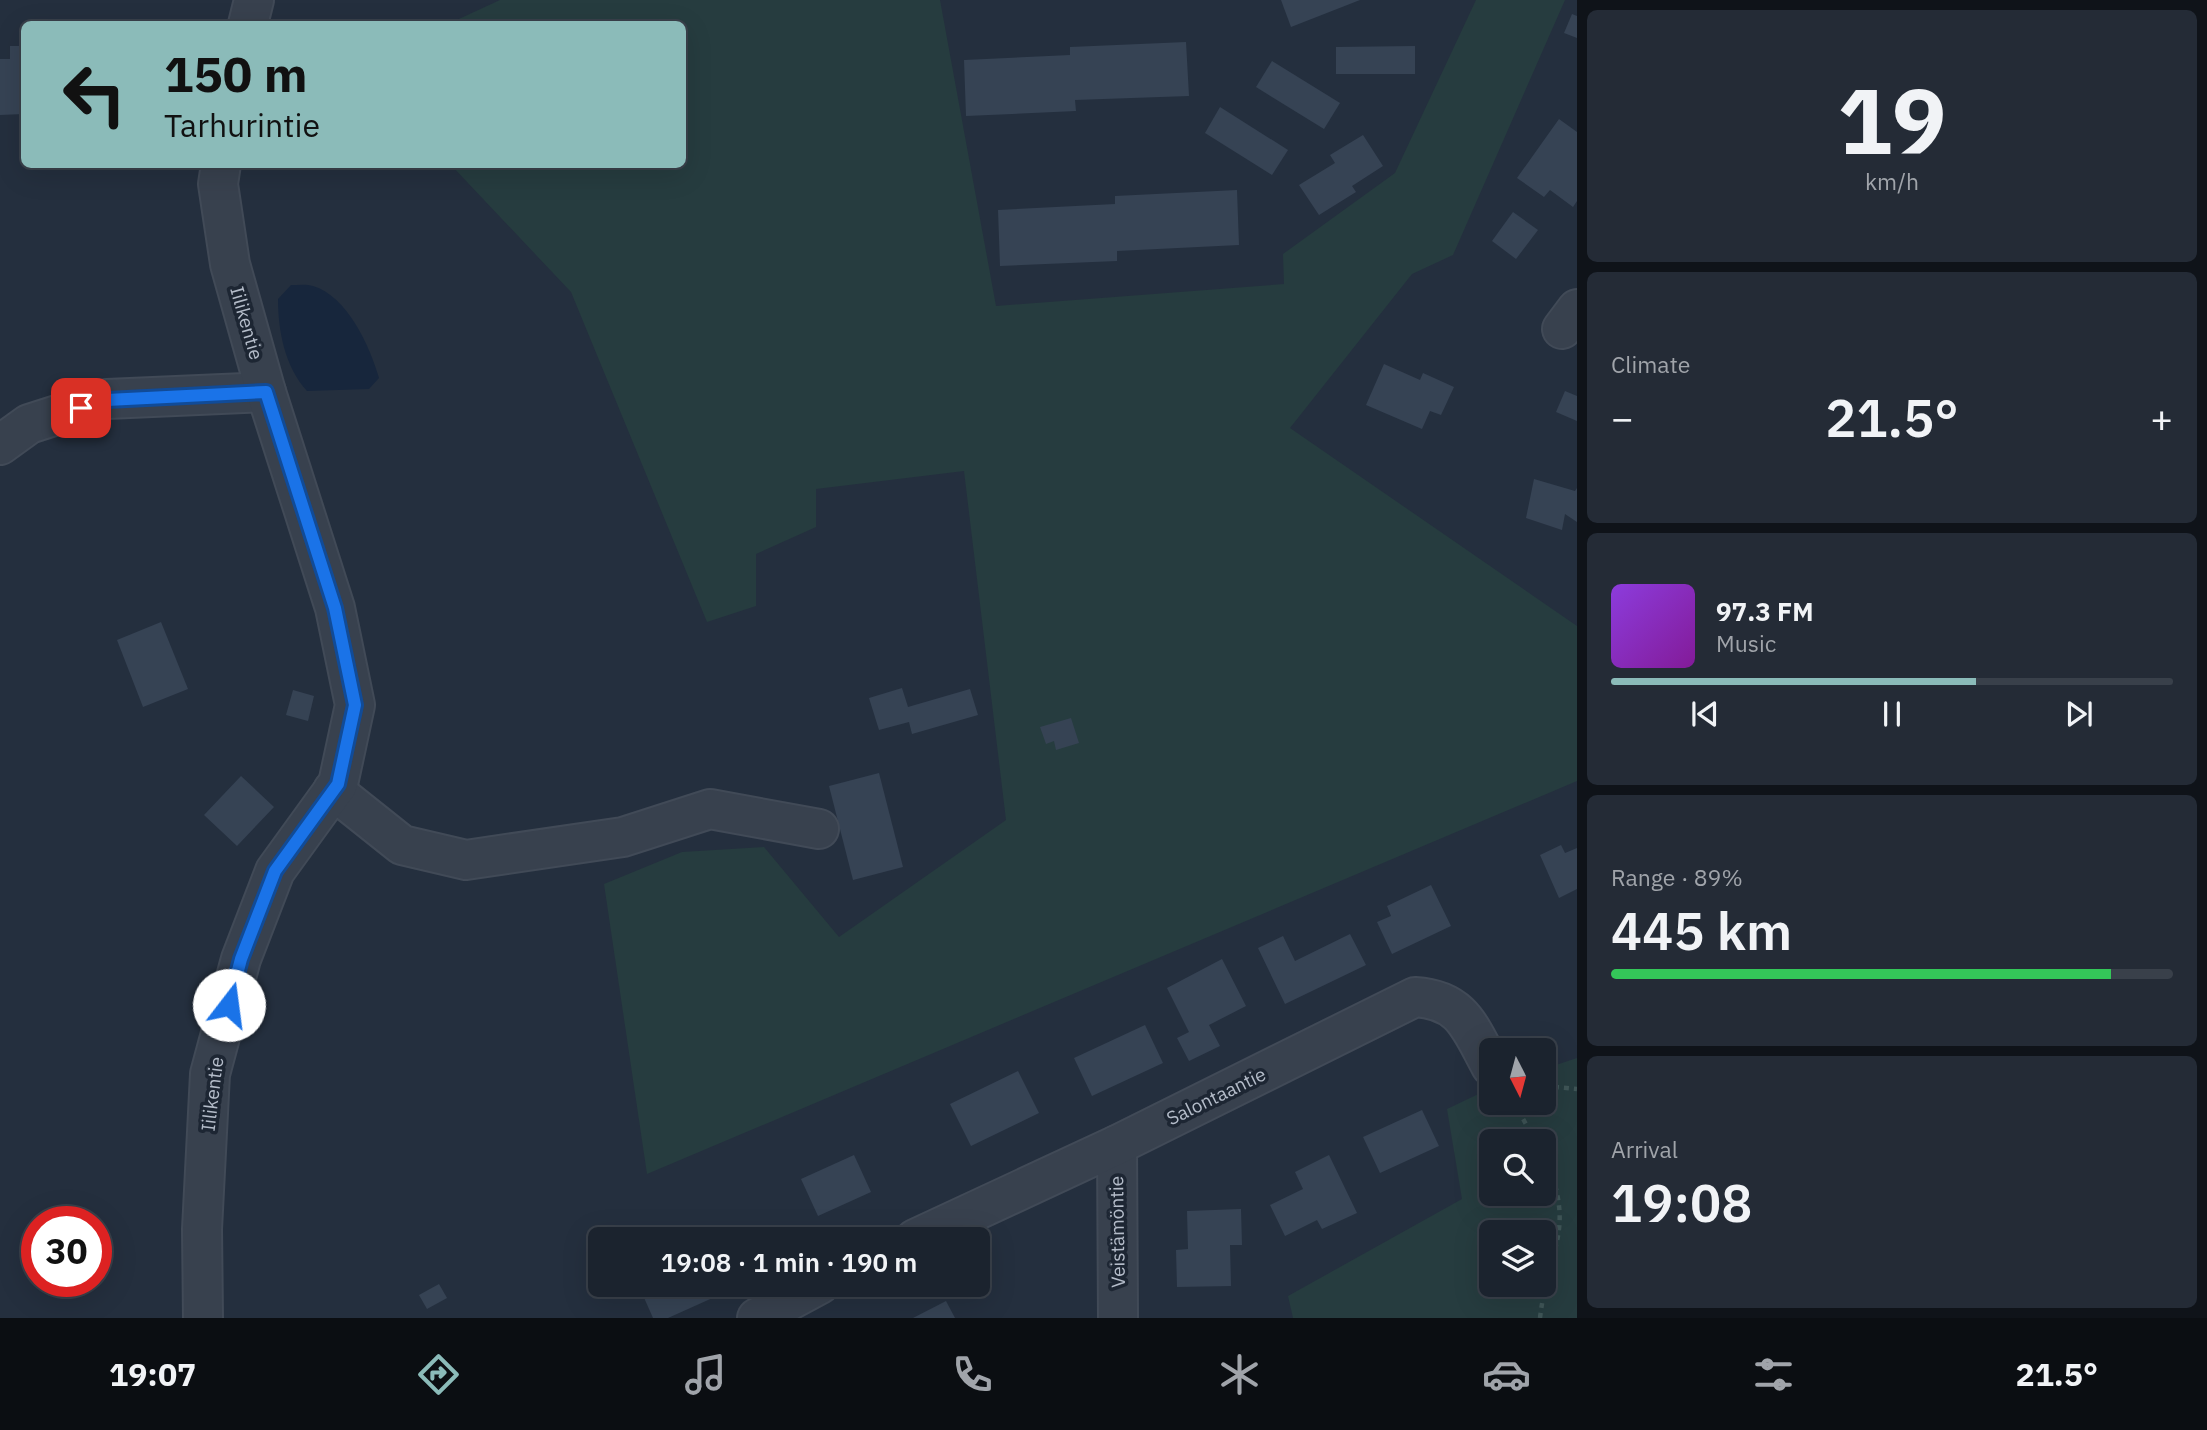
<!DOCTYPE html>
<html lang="en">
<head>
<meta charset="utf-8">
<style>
	:root { --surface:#1b232e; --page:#242b36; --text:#f1f3f6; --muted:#a0a4aa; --line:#39404a; --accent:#8bbbb9 }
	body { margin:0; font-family:"IBM Plex Sans",sans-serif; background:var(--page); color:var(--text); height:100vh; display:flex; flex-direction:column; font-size:26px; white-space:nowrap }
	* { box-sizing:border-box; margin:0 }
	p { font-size:23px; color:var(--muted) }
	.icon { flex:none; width:38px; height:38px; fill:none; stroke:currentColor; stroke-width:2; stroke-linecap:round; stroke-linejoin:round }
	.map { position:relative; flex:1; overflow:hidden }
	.panel { display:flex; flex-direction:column; gap:10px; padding:10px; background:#0f1319; width:630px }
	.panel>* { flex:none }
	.hud { position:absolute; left:21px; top:21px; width:665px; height:147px; border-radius:10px; box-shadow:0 7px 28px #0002,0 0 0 2px var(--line); background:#8bbbb9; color:#111; overflow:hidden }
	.needle { width:46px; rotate:174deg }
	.controls { position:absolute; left:1479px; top:1038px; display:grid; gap:14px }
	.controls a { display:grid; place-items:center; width:77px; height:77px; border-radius:10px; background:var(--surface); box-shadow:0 7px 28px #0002,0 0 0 2px var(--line); font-size:35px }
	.speed { position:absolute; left:21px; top:1206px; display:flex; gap:14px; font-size:35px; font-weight:700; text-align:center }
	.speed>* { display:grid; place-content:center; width:91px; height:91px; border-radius:50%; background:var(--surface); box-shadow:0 7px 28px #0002,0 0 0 2px var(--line); line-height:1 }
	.speed .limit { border:10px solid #d22; background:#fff; color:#111 }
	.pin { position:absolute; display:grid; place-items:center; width:60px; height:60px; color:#fff; margin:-30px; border-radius:14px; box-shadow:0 4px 10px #0006 }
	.me { position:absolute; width:77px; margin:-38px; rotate:15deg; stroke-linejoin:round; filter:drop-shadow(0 0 5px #0008) }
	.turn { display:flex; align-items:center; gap:24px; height:147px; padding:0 28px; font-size:32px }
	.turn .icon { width:91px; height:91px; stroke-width:2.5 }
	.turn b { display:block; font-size:49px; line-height:60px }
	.big { font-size:52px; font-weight:600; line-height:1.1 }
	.panel .tile { flex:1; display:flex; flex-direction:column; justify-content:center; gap:10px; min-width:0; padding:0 24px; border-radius:10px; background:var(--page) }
	.panel .dial { align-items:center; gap:0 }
	.dial b { font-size:91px; line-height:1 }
	.song { display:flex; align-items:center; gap:21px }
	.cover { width:84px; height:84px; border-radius:10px; background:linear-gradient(135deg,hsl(270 70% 55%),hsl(290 70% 35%)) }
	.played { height:7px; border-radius:4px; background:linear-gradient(90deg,var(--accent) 65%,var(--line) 65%) }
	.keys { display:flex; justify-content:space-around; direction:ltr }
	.heat { display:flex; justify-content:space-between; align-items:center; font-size:38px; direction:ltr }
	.charge { height:10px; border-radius:5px; background:linear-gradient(90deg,#34c759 89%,var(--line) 0) }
	.trip { position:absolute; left:588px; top:1227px; width:402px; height:70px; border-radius:10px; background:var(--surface); box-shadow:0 7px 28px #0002,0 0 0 2px var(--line); font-weight:600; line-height:70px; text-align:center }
	.tabs { display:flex; height:112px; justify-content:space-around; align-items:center; background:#0b0e12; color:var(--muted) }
	.tabs .icon { width:49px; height:49px }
	.tabs .selected { color:var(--accent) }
	.tabs b { font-size:32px; color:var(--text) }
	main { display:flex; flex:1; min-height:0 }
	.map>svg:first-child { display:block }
	.green { fill:#263c3f; fill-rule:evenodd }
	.water { fill:#17263c }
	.building { fill:#364354 }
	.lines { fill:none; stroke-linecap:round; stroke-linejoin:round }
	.minor-casing { stroke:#414a57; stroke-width:42 }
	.path { stroke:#3f5557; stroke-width:4.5; stroke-dasharray:5 5; stroke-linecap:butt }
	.minor { stroke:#38414e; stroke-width:38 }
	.route-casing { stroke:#114b97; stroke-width:18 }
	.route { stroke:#1a73e8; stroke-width:12 }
	.labels { text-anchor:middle; stroke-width:7; stroke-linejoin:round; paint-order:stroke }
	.street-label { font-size:19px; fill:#b4bcc9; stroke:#1d2633 }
</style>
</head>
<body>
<main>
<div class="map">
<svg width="1577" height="1318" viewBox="0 0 1577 1318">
	<rect width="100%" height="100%" fill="#242f3e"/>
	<!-- green -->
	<g class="green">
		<polygon points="500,0 940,0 996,306 1284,284 1283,254 1395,173 1476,0 1565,0 1453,255 1412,274 1290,428 1577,626 1577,781 647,1174 604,884 682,852 764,847 839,937 1006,820 964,471 816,489 816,527 756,554 756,606 707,622 571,292 451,165 682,164 682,24 448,24"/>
		<path d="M1577,1058V1318H1293L1288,1296L1462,1199L1447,1109L1491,1088V1102H1544V1069ZM1491,1141H1544V1194H1491ZM1491,1232H1544V1284H1491Z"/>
	</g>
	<!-- water -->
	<path class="water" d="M291,285C298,285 307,284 313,286C347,296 370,346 379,378L369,389L307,391C285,367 278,331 278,299Z"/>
	<!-- building -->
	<g class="building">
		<polygon points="1281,0 1360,0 1291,27"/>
		<polygon points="1572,14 1577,16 1577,38 1564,33"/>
		<polygon points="1186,42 1189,96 1075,100 1076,111 966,116 964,60 1070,55 1070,47"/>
		<polygon points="10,46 24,46 24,114 0,115 0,59 10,59"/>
		<polygon points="1415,46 1415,74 1336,74 1336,47"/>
		<polygon points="1272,61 1340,103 1324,129 1256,87"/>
		<polygon points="1220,107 1288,150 1272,175 1205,133"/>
		<polygon points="1559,119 1577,132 1577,201 1573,207 1550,190 1544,197 1517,178"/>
		<polygon points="1363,135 1383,166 1352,186 1356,192 1319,215 1299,185 1335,163 1330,155"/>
		<polygon points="1237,190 1239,245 1117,251 1117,261 1000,266 998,210 1115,204 1115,196"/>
		<polygon points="1513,212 1538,230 1516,259 1492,241"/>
		<polygon points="1384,364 1420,380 1423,373 1454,387 1441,415 1430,411 1422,429 1366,405"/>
		<polygon points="1565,391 1577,396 1577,421 1556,412"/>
		<polygon points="1534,479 1575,491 1577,488 1577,522 1565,514 1562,530 1526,518"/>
		<polygon points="161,622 188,689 143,707 117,640"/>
		<polygon points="902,688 908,707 970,689 978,715 912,734 909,722 879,730 869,698"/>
		<polygon points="293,690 314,696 308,721 286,715"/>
		<polygon points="1071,718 1079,743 1056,750 1054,741 1046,744 1040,727"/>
		<polygon points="879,773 903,867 853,880 829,786"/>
		<polygon points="241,776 274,807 237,846 204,815"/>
		<polygon points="1561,845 1565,853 1577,848 1577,889 1559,898 1540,855"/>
		<polygon points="1431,885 1451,926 1392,954 1377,922 1391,916 1387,906"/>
		<polygon points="1350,934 1366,965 1285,1004 1258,948 1283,936 1295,961"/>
		<polygon points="1222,959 1246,1006 1209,1025 1220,1046 1189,1061 1177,1038 1189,1032 1167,988"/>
		<polygon points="1145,1025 1163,1063 1092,1096 1074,1058"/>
		<polygon points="1018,1071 1039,1113 971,1146 950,1104"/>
		<polygon points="1422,1110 1439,1146 1380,1173 1363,1137"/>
		<polygon points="854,1155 871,1192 818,1216 801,1179"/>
		<polygon points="1329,1155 1357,1213 1322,1229 1317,1220 1285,1236 1270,1205 1303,1189 1295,1172"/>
		<polygon points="1241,1209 1242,1245 1230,1245 1231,1286 1177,1287 1176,1250 1188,1249 1187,1211"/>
		<polygon points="711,1229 715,1239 689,1239"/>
		<polygon points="439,1284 447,1298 427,1309 419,1295"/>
		<polygon points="638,1284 736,1284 737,1287 668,1318 653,1318"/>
		<polygon points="946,1301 955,1318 913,1318"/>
	</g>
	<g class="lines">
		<!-- minor casing -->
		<g class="minor-casing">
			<g id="minor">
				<polyline points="248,24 254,0"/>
				<polyline points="1562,329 1577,309"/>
				<polyline points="0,445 29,424 107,399 266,392"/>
				<polyline points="333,790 402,845 466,860 623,837 710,809 819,829"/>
				<polyline points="1117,1145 1118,1318"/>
				<path d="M915,1239L1117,1145L1415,997C1463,1000 1470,1028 1491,1066"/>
				<polyline points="203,1318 202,1229 210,1074 241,959 275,871 338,784 355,705 335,608 266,392 230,264 218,184 221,164"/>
				<polyline points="757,1318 820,1284"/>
			</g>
		</g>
		<!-- path -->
		<g class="path">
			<polyline points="1544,1086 1577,1089"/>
			<polyline points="1513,1102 1536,1141"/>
			<path d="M1540,1318C1549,1242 1577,1234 1544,1153"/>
		</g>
		<!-- minor -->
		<use href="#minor" class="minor"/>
	</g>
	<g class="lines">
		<!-- route casing -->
		<g class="route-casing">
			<polyline id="route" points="81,408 107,400 266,392 335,608 355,705 338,784 275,871 241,959 229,1005"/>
		</g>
		<!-- route -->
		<use href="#route" class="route"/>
	</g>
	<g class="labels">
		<!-- street labels -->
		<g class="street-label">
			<text transform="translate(247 323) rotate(74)" y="7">Iilikentie</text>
			<text transform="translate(212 1094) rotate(-83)" y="7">Iilikentie</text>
			<text transform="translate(1216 1096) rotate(-26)" y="7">Salontaantie</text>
			<text transform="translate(1117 1232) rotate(-91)" y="7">Veistämöntie</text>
		</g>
	</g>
</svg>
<div class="controls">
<a><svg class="needle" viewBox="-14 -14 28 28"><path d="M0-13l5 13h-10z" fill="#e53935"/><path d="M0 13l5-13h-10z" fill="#a0a4aa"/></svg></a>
<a><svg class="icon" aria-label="search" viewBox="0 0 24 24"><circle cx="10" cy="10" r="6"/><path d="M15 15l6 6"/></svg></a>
<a><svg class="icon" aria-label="layers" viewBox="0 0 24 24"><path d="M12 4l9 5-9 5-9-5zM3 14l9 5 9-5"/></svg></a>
</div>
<div class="speed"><div class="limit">30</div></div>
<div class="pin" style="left:81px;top:408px;background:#d93025"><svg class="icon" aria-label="arrive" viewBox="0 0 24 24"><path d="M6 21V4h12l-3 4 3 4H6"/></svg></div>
<svg class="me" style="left:229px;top:1005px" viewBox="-20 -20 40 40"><circle r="19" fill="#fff"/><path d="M0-13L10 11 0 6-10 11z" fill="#1a73e8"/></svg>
<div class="trip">19:08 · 1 min · 190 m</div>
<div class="hud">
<div class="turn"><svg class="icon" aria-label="left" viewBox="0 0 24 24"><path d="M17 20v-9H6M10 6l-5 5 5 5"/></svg><div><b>150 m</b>Tarhurintie</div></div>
</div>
</div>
<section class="panel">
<div class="tile dial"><b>19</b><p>km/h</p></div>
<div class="tile"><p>Climate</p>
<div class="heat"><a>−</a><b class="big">21.5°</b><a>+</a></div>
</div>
<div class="tile">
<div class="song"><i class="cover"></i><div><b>97.3 FM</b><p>Music</p></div></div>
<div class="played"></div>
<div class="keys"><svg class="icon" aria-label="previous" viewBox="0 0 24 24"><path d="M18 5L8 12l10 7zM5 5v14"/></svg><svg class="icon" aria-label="pause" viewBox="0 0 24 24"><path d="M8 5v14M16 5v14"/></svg><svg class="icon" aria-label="next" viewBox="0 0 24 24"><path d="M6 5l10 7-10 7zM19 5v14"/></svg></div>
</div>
<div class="tile"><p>Range · 89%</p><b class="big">445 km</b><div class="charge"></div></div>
<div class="tile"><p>Arrival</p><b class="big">19:08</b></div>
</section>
</main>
<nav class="tabs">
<b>19:07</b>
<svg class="icon selected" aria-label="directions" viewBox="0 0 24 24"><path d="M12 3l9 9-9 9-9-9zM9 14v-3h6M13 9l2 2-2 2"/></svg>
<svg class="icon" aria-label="music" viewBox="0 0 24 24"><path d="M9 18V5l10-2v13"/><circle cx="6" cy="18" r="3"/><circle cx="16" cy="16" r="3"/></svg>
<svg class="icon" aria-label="phone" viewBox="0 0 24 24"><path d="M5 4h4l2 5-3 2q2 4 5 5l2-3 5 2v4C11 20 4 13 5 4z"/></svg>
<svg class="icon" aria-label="climate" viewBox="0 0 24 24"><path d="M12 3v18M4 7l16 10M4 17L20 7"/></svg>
<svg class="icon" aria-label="car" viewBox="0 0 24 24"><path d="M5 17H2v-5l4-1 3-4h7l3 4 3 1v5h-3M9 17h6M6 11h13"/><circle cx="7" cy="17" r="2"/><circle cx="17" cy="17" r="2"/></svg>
<svg class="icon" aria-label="filters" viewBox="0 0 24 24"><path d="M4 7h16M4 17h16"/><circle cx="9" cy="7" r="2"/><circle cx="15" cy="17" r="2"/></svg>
<b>21.5°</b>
</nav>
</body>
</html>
